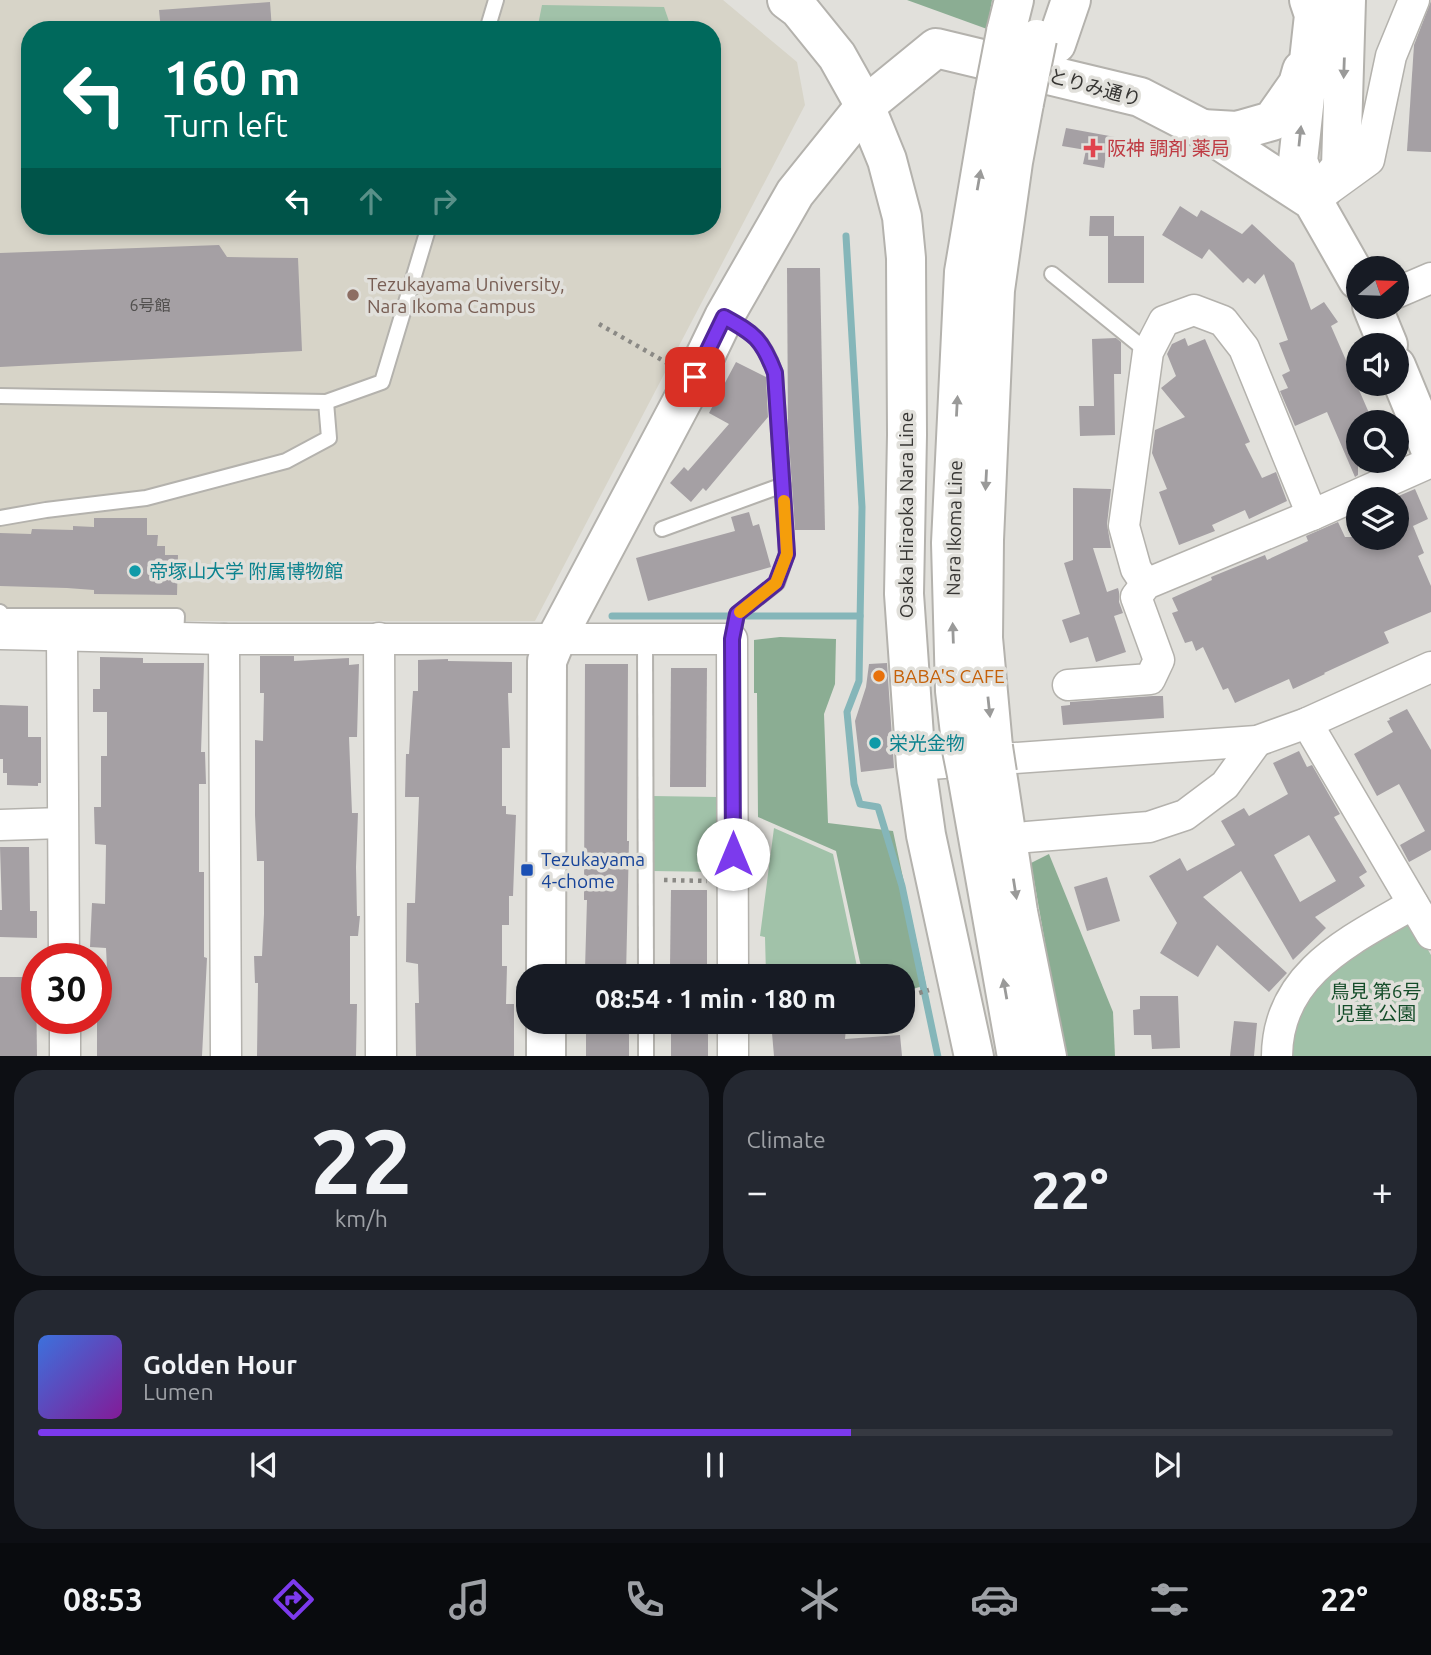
<!DOCTYPE html>
<html lang="en">
<head>
<meta charset="utf-8">
<style>
	:root { --surface:#171b24; --page:#242831; --text:#f1f3f6; --muted:#9ea1a6; --line:#363941; --accent:#7c3aed }
	body { margin:0; font-family:Ubuntu,"Noto Sans JP",sans-serif; background:var(--page); color:var(--text); height:100vh; display:flex; flex-direction:column; font-size:26px; white-space:nowrap }
	* { box-sizing:border-box; margin:0 }
	p { font-size:23px; color:var(--muted) }
	.icon { flex:none; width:38px; height:38px; fill:none; stroke:currentColor; stroke-width:2; stroke-linecap:round; stroke-linejoin:round }
	.map { position:relative; height:1056px; overflow:hidden }
	.sheet { display:flex; flex-direction:column; gap:14px; padding:14px; background:#0d0f14; flex:1 }
	.sheet>* { flex:none }
	.guide { position:absolute; left:21px; top:21px; width:700px; height:214px; border-radius:28px; box-shadow:0 4px 10px #0003; background:#00695c; color:#fff; overflow:hidden }
	.needle { width:46px; rotate:71deg }
	.tools { position:absolute; left:1346px; top:256px; display:grid; gap:14px }
	.tools a { display:grid; place-items:center; width:63px; height:63px; border-radius:50%; background:var(--surface); box-shadow:0 4px 10px #0003; font-size:35px }
	.speed { position:absolute; left:21px; top:943px; display:flex; gap:14px; font-size:35px; font-weight:700; text-align:center }
	.speed>* { display:grid; place-content:center; width:91px; height:91px; border-radius:50%; background:var(--surface); box-shadow:0 4px 10px #0003; line-height:1 }
	.speed .limit { border:10px solid #d22; background:#fff; color:#111 }
	.pin { position:absolute; display:grid; place-items:center; width:60px; height:60px; color:#fff; margin:-30px; border-radius:14px; box-shadow:0 4px 10px #0006 }
	.me { position:absolute; width:77px; margin:-38px; rotate:0deg; stroke-linejoin:round; filter:drop-shadow(0 0 5px #0008) }
	.turn { display:flex; align-items:center; gap:24px; height:147px; padding:0 28px; font-size:32px }
	.turn .icon { width:91px; height:91px; stroke-width:2.5 }
	.turn b { display:block; font-size:49px; line-height:60px }
	.lanes { display:flex; align-items:center; height:66px; padding:0 28px; background:#0003; justify-content:center; gap:35px; direction:ltr }
	.lanes .off { opacity:.35 }
	.big { font-size:52px; font-weight:700; line-height:1.1 }
	.sheet .tile { flex:1; display:flex; flex-direction:column; justify-content:center; gap:10px; min-width:0; padding:0 24px; border-radius:28px; background:var(--page) }
	.sheet .dial { align-items:center; gap:0 }
	.dial b { font-size:91px; line-height:1 }
	.song { display:flex; align-items:center; gap:21px }
	.cover { width:84px; height:84px; border-radius:10px; background:linear-gradient(135deg,hsl(220 70% 55%),hsl(290 70% 35%)) }
	.played { height:7px; border-radius:4px; background:linear-gradient(90deg,var(--accent) 60%,var(--line) 60%) }
	.keys { display:flex; justify-content:space-around; direction:ltr }
	.heat { display:flex; justify-content:space-between; align-items:center; font-size:38px; direction:ltr }
	.sheet .tiles { flex:1; display:grid; gap:14px; grid-template-columns:1fr 1fr }
	.tile:last-child { grid-column:span 2 }
	.trip { position:absolute; left:516px; top:964px; width:399px; height:70px; border-radius:28px; background:var(--surface); box-shadow:0 4px 10px #0003; font-weight:700; line-height:70px; text-align:center }
	.tabs { display:flex; height:112px; justify-content:space-around; align-items:center; background:#090b0e; color:var(--muted) }
	.tabs .icon { width:49px; height:49px }
	.tabs .active { color:var(--accent) }
	.tabs b { font-size:32px; color:var(--text) }
	.map>svg:first-child { display:block }
	.built { fill:#d7d4c8; fill-rule:evenodd }
	.green { fill:#a1c2a9 }
	.forest { fill:#8bad93 }
	.lines { fill:none; stroke-linecap:round; stroke-linejoin:round }
	.stream { stroke:#85b6b9; stroke-width:7 }
	.building { fill:#a5a0a4; fill-rule:evenodd }
	.lane-casing { stroke:#b4b2ad; stroke-width:18 }
	.street-casing { stroke:#b4b2ad; stroke-width:33 }
	.secondary-casing { stroke:#b4b2ad; stroke-width:42 }
	.primary-casing { stroke:#b4b2ad; stroke-width:42 }
	.path { stroke:#8a8985; stroke-width:4.5; stroke-dasharray:3.5 5; stroke-linecap:butt }
	.lane { stroke:#fff; stroke-width:14 }
	.street { stroke:#fff; stroke-width:30 }
	.secondary { stroke:#fff; stroke-width:38 }
	.primary { stroke:#fff; stroke-width:38 }
	.primary-bridge-casing { stroke:#b4b2ad; stroke-width:42; stroke-linecap:butt }
	.primary-bridge { stroke:#fff; stroke-width:38 }
	.oneway { fill:#9a9a99 }
	.route-casing { stroke:#51269a; stroke-width:18 }
	.route { stroke:#7c3aed; stroke-width:12 }
	.slow { stroke:#f59e0b; stroke-width:12 }
	.health-dot { fill:#e0444e; stroke:#e1e0db; stroke-width:2.5 }
	.education-dot { fill:#8d6e63; stroke:#e1e0db; stroke-width:2.5 }
	.culture-dot { fill:#0f9aa8; stroke:#e1e0db; stroke-width:2.5 }
	.food-dot { fill:#e8710a; stroke:#e1e0db; stroke-width:2.5 }
	.transit-dot { fill:#1a4fb4; stroke:#e1e0db; stroke-width:2.5 }
	.labels { text-anchor:middle; stroke-width:7; stroke-linejoin:round; paint-order:stroke }
	.number-label { font-size:16px; fill:#52504f }
	.street-label { font-size:19px; fill:#363533; stroke:#e1e0db }
	.health-label { font-size:19px; fill:#be3a42; stroke:#e1e0db; text-anchor:start }
	.education-label { font-size:19px; fill:#785e54; stroke:#e1e0db; text-anchor:start }
	.culture-label { font-size:19px; fill:#0d838f; stroke:#e1e0db; text-anchor:start }
	.food-label { font-size:19px; fill:#c56008; stroke:#e1e0db; text-anchor:start }
	.transit-label { font-size:19px; fill:#164399; stroke:#e1e0db; text-anchor:start }
	.park-label { font-size:19px; fill:#144c29; stroke:#e1e0db }
</style>
</head>
<body>
<div class="map">
<svg width="1431" height="1057" viewBox="0 0 1431 1057">
	<rect width="100%" height="100%" fill="#e1e0db"/>
	<!-- built -->
	<path class="built" d="M0,0H723L797,62L805,105L535,621H0ZM30,30H712V226H30Z"/>
	<!-- green -->
	<g class="green">
		<polygon points="542,5 664,7 672,30 537,30"/>
		<polygon points="652,796 718,797 717,872 652,871"/>
		<polygon points="774,828 833,854 859,976 833,976 834,972 817,970 814,976 763,976 766,975 765,937 760,936"/>
		<polygon points="1402,923 1413,925 1431,955 1431,1056 1288,1057 1301,1006 1334,964"/>
	</g>
	<!-- forest -->
	<g class="forest">
		<polygon points="907,0 992,0 987,29"/>
		<polygon points="780,637 836,639 835,684 824,714 828,823 893,831 926,985 903,992 903,976 863,976 836,851 758,817 757,693 754,693 754,640"/>
		<polygon points="1049,854 1113,1012 1115,1056 1065,1056 1031,863"/>
	</g>
	<g class="lines">
		<!-- stream -->
		<g class="stream">
			<polyline points="846,236 862,507 859,681 847,712 854,784 860,804 878,807 902,886 938,1057"/>
			<polyline points="612,616 860,616"/>
		</g>
	</g>
	<!-- building -->
	<g class="building">
		<polygon points="1431,1 1431,152 1407,151 1414,45"/>
		<polygon points="270,2 272,30 161,30 159,10"/>
		<polygon points="1066,128 1115,137 1111,156 1106,155 1104,168 1083,164 1086,150 1062,146"/>
		<polygon points="1180,206 1197,217 1201,210 1242,234 1252,224 1294,263 1311,310 1324,302 1338,322 1331,326 1373,422 1358,422 1358,475 1355,477 1327,412 1295,426 1280,391 1288,388 1282,375 1290,371 1279,343 1288,340 1264,274 1255,284 1248,278 1243,283 1209,249 1202,259 1162,235"/>
		<polygon points="1090,216 1114,216 1114,236 1089,236"/>
		<rect x="1108" y="236" width="36" height="47"/>
		<polygon points="219,245 227,257 298,258 302,351 0,367 0,253"/>
		<polygon points="787,268 820,268 825,530 795,530 788,428"/>
		<polygon points="1116,338 1121,342 1121,374 1114,374 1115,435 1080,436 1079,406 1094,406 1092,339"/>
		<polygon points="1185,338 1188,346 1205,339 1250,442 1245,444 1262,478 1276,472 1287,501 1249,519 1245,510 1212,525 1215,531 1179,545 1159,492 1167,489 1152,453 1155,430 1185,417 1161,388 1176,376 1167,354 1172,344"/>
		<polygon points="736,362 766,377 768,417 706,491 703,488 691,502 670,483 684,467 688,471 729,424 709,413"/>
		<polygon points="1073,488 1111,489 1107,524 1111,548 1093,548 1107,592 1118,588 1119,592 1119,602 1123,613 1114,616 1126,652 1096,662 1088,637 1070,643 1062,620 1080,614 1064,563 1073,560"/>
		<polygon points="1415,489 1428,519 1413,526 1424,553 1418,556 1431,586 1431,612 1384,632 1389,643 1324,673 1325,674 1293,689 1289,679 1235,703 1228,688 1223,690 1203,647 1196,651 1192,641 1185,643 1172,613 1178,611 1172,598 1212,580 1211,577 1265,555 1267,560 1308,541 1306,536 1338,522 1345,537 1396,537 1396,497"/>
		<polygon points="749,512 753,526 759,524 771,567 648,601 636,558 735,531 731,517"/>
		<polygon points="94,518 147,518 147,535 158,535 157,546 165,546 165,555 178,555 177,595 94,594 94,590 67,588 0,586 0,533 31,534 32,529 73,530 73,526 94,527"/>
		<polygon points="260,656 294,656 294,661 349,658 349,665 359,664 357,737 349,737 352,813 358,813 356,867 357,916 360,916 358,936 350,936 350,1004 357,1004 356,1056 257,1056 258,983 255,983 254,956 262,956 264,914 264,861 257,861 255,815 255,740 263,741 264,693 260,693"/>
		<polygon points="100,657 143,658 143,663 204,663 201,752 205,752 206,784 199,784 199,872 204,872 204,957 207,958 202,1056 97,1056 97,989 108,989 106,948 90,947 92,903 105,904 106,845 95,844 94,807 101,807 101,756 107,756 107,712 93,712 93,689 100,689"/>
		<polygon points="448,659 448,661 512,662 512,693 508,693 510,748 502,748 502,806 506,806 506,814 516,815 513,896 509,896 509,925 502,925 502,966 507,966 506,1004 514,1004 514,1056 416,1056 415,1003 419,1003 418,964 406,962 407,903 415,903 419,797 405,797 406,754 409,754 413,691 418,691 418,660"/>
		<polygon points="887,663 894,768 861,772 855,721 866,687 869,664"/>
		<polygon points="585,664 628,664 627,841 629,841 626,976 587,976 587,969 585,969 587,900 584,900"/>
		<polygon points="671,668 707,668 706,787 670,787"/>
		<polygon points="1153,696 1163,696 1164,718 1063,725 1061,706 1070,705 1070,702"/>
		<polygon points="0,705 28,706 28,737 41,737 41,783 38,783 38,786 7,785 7,773 3,773 3,759 0,759"/>
		<polygon points="1407,709 1431,750 1431,850 1409,862 1400,845 1425,831 1399,784 1377,796 1354,754 1393,732 1387,721 1390,720 1389,718"/>
		<path d="M1299,751L1307,767L1312,765L1340,814L1334,817L1367,872L1359,877L1365,886L1315,917L1326,928L1293,960L1241,871L1203,897L1287,973L1269,992L1217,945L1198,977L1160,953L1177,923L1149,876L1180,858L1187,871L1235,845L1221,821L1244,808L1249,816L1288,794L1273,763ZM1309,835L1336,881L1300,902L1274,855Z"/>
		<polygon points="0,847 29,847 30,911 37,911 37,938 0,937 0,910 2,910"/>
		<polygon points="1107,877 1120,921 1087,931 1074,887"/>
		<polygon points="671,890 707,890 707,967 670,966"/>
		<polygon points="0,977 36,977 37,1056 0,1056"/>
		<polygon points="1140,996 1178,996 1180,1048 1152,1049 1151,1035 1134,1035 1133,1010 1140,1009"/>
		<polygon points="1234,1021 1257,1023 1254,1056 1230,1056"/>
		<rect x="586" y="1022" width="43" height="34"/>
		<rect x="671" y="1022" width="37" height="34"/>
		<polygon points="817,1026 846,1028 845,1039 900,1035 902,1056 774,1056 772,1033 817,1029"/>
	</g>
	<g class="lines">
		<!-- lane casing -->
		<g class="lane-casing">
			<g id="lane">
				<polyline points="487,30 496,0"/>
				<polyline points="1052,274 1148,352"/>
				<path d="M725,317C755,334 763,340 775,373L787,553L777,583L737,614L732,639"/>
				<polyline points="0,396 326,402 382,382 429,226"/>
				<polyline points="0,518 46,510 146,498 286,461 329,438 326,402"/>
				<polyline points="662,529 783,485"/>
				<polyline points="0,612 3,616 177,616 176,638"/>
				<polyline points="645,638 646,976"/>
				<polyline points="646,1022 646,1057"/>
			</g>
		</g>
		<!-- street casing -->
		<g class="street-casing">
			<g id="street">
				<polyline points="1329,189 1369,160 1391,56 1414,0"/>
				<polyline points="1396,293 1431,278"/>
				<polyline points="1146,584 1136,569 1124,526 1148,352 1164,321 1194,310 1223,321 1244,348 1312,515"/>
				<polyline points="0,634 224,639 732,639 733,976"/>
				<polyline points="62,636 64,959"/>
				<polyline points="379,638 381,1057"/>
				<polyline points="224,639 226,1057"/>
				<polyline points="1068,685 1150,679 1159,660 1136,597 1146,584 1312,515 1431,462"/>
				<polyline points="1307,723 1431,934"/>
				<polyline points="916,765 1257,741 1307,723 1431,667"/>
				<polyline points="0,825 62,823"/>
				<polyline points="1027,837 1149,827 1185,815 1225,785 1257,741"/>
				<polyline points="65,1018 65,1057"/>
				<polyline points="733,1022 733,1057"/>
				<path d="M1277,1057C1277,973 1351,940 1413,904"/>
			</g>
		</g>
		<!-- secondary casing -->
		<g class="secondary-casing">
			<g id="secondary">
				<polyline points="787,0 799,9 837,56 865,106 887,160 902,217 906,258 907,435 904,594 916,765 926,835 974,1057"/>
				<polyline points="1372,306 1388,345"/>
				<polyline points="1396,366 1431,451"/>
				<polyline points="546,976 547,661 556,639 695,377 724,317 795,193 865,106 936,48 1140,97 1202,129 1313,201 1358,280"/>
				<polyline points="546,1057 546,1022"/>
			</g>
		</g>
		<!-- primary casing -->
		<g class="primary-casing">
			<g id="primary">
				<polyline points="1309,0 1314,15 1298,161 1313,201 1341,167 1346,0"/>
				<polyline points="1006,32 1014,0"/>
				<polyline points="1056,44 1071,0"/>
				<polyline points="1202,129 1237,131 1272,121 1298,84 1302,70"/>
				<polyline points="993,747 983,638 984,540 995,290 1013,162 1024,103"/>
				<polyline points="962,750 955,691 951,543 964,272 994,94"/>
				<polyline points="997,773 1018,912 1047,1057"/>
				<polyline points="967,775 1017,1057"/>
			</g>
		</g>
		<!-- path -->
		<g class="path">
			<polyline points="599,324 669,364"/>
			<polyline points="664,880 707,881"/>
			<polyline points="664,975 708,975"/>
			<polyline points="903,998 929,990"/>
		</g>
		<!-- lane -->
		<use href="#lane" class="lane"/>
		<!-- street -->
		<use href="#street" class="street"/>
		<!-- secondary -->
		<use href="#secondary" class="secondary"/>
		<!-- primary -->
		<use href="#primary" class="primary"/>
		<!-- primary-bridge casing -->
		<g class="primary-bridge-casing">
			<g id="primary-bridge">
				<polyline points="994,94 1006,32"/>
				<polyline points="1024,103 1037,39"/>
				<polyline points="993,747 997,773"/>
				<polyline points="962,750 967,775"/>
			</g>
		</g>
		<!-- primary-bridge -->
		<use href="#primary-bridge" class="primary-bridge"/>
	</g>
	<!-- one-way arrows -->
	<defs><path id="oneway-solid" d="M-6-.8H1V-3.2L6.5 0L1 3.2V.8H-6Z" transform="scale(1.75)"/></defs>
	<g class="oneway">
		<use href="#oneway-solid" transform="translate(1344 68) rotate(92)"/>
		<use href="#oneway-solid" transform="translate(1300 136) rotate(-84)"/>
		<use href="#oneway-solid" transform="translate(979 180) rotate(-80)"/>
		<use href="#oneway-solid" transform="translate(957 406) rotate(-87)"/>
		<use href="#oneway-solid" transform="translate(986 480) rotate(93)"/>
		<use href="#oneway-solid" transform="translate(953 633) rotate(-92)"/>
		<use href="#oneway-solid" transform="translate(989 707) rotate(84)"/>
		<use href="#oneway-solid" transform="translate(1015 889) rotate(81)"/>
		<use href="#oneway-solid" transform="translate(1005 989) rotate(-100)"/>
	</g>
	<g class="lines">
		<!-- route casing -->
		<g class="route-casing">
			<path id="route" d="M695,377L724,317C755,334 762,339 775,373L787,554L776,583L737,614L732,639L733,854"/>
		</g>
		<!-- route -->
		<use href="#route" class="route"/>
		<!-- slow -->
		<polyline class="slow" points="740,612 776,583 787,554 784,501"/>
	</g>
	<!-- markers -->
	<path class="health-dot" d="M1089.5 137.5h7v7h7v7h-7v7h-7v-7h-7v-7h7z"/>
	<circle class="education-dot" cx="353" cy="295" r="7"/>
	<g class="culture-dot">
		<circle cx="135" cy="571" r="7"/>
		<circle cx="875" cy="743" r="7"/>
	</g>
	<circle class="food-dot" cx="879" cy="676" r="7"/>
	<rect class="transit-dot" x="520" y="863" width="14" height="14" rx="3.5"/>
	<g class="labels">
		<!-- number labels -->
		<g class="number-label">
			<text x="150" y="311">6号館</text>
		</g>
		<!-- street labels -->
		<g class="street-label">
			<text transform="translate(1095 87) rotate(15)" y="7">とりみ通り</text>
			<text transform="translate(906 515) rotate(-90)" y="7">Osaka Hiraoka Nara Line</text>
			<text transform="translate(954 528) rotate(-89)" y="7">Nara Ikoma Line</text>
		</g>
		<!-- health labels -->
		<g class="health-label">
			<text x="1107" y="155">阪神 調剤 薬局</text>
		</g>
		<!-- education labels -->
		<g class="education-label">
			<text x="367" y="291">Tezukayama University,<tspan x="367" dy="22">Nara Ikoma Campus</tspan></text>
		</g>
		<!-- culture labels -->
		<g class="culture-label">
			<text x="149" y="578">帝塚山大学 附属博物館</text>
			<text x="889" y="750">栄光金物</text>
		</g>
		<!-- food labels -->
		<g class="food-label">
			<text x="893" y="683">BABA'S CAFE</text>
		</g>
		<!-- transit labels -->
		<g class="transit-label">
			<text x="541" y="866">Tezukayama<tspan x="541" dy="22">4-chome</tspan></text>
		</g>
		<!-- park labels -->
		<g class="park-label">
			<text x="1376" y="998">鳥見 第6号<tspan x="1376" dy="22">児童 公園</tspan></text>
		</g>
	</g>
</svg>
<div class="tools">
<a><svg class="needle" viewBox="-14 -14 28 28"><path d="M0-13l5 13h-10z" fill="#e53935"/><path d="M0 13l5-13h-10z" fill="#9ea1a6"/></svg></a>
<a><svg class="icon" aria-label="sound" viewBox="0 0 24 24"><path d="M4 9h4l5-4v14l-5-4H4zM17 9q2 3 0 6"/></svg></a>
<a><svg class="icon" aria-label="search" viewBox="0 0 24 24"><circle cx="10" cy="10" r="6"/><path d="M15 15l6 6"/></svg></a>
<a><svg class="icon" aria-label="layers" viewBox="0 0 24 24"><path d="M12 4l9 5-9 5-9-5zM3 14l9 5 9-5"/></svg></a>
</div>
<div class="speed"><div class="limit">30</div></div>
<div class="pin" style="left:695px;top:377px;background:#d93025"><svg class="icon" aria-label="arrive" viewBox="0 0 24 24"><path d="M6 21V4h12l-3 4 3 4H6"/></svg></div>
<svg class="me" style="left:733px;top:854px" viewBox="-20 -20 40 40"><circle r="19" fill="#fff"/><path d="M0-13L10 11 0 6-10 11z" fill="#7c3aed"/></svg>
<div class="trip">08:54 · 1 min · 180 m</div>
<div class="guide">
<div class="turn"><svg class="icon" aria-label="left" viewBox="0 0 24 24"><path d="M17 20v-9H6M10 6l-5 5 5 5"/></svg><div><b>160 m</b>Turn left</div></div>
<div class="lanes"><svg class="icon" aria-label="left" viewBox="0 0 24 24"><path d="M17 20v-9H6M10 6l-5 5 5 5"/></svg><svg class="icon off" aria-label="ahead" viewBox="0 0 24 24"><path d="M12 20V5M6 11l6-6 6 6"/></svg><svg class="icon off" aria-label="right" viewBox="0 0 24 24"><path d="M7 20v-9h11M14 6l5 5-5 5"/></svg></div>
</div>
</div>
<section class="sheet">
<div class="tiles">
<div class="tile dial"><b>22</b><p>km/h</p></div>
<div class="tile"><p>Climate</p>
<div class="heat"><a>−</a><b class="big">22°</b><a>+</a></div>
</div>
<div class="tile">
<div class="song"><i class="cover"></i><div><b>Golden Hour</b><p>Lumen</p></div></div>
<div class="played"></div>
<div class="keys"><svg class="icon" aria-label="previous" viewBox="0 0 24 24"><path d="M18 5L8 12l10 7zM5 5v14"/></svg><svg class="icon" aria-label="pause" viewBox="0 0 24 24"><path d="M8 5v14M16 5v14"/></svg><svg class="icon" aria-label="next" viewBox="0 0 24 24"><path d="M6 5l10 7-10 7zM19 5v14"/></svg></div>
</div>
</div>
</section>
<nav class="tabs">
<b>08:53</b>
<svg class="icon active" aria-label="directions" viewBox="0 0 24 24"><path d="M12 3l9 9-9 9-9-9zM9 14v-3h6M13 9l2 2-2 2"/></svg>
<svg class="icon" aria-label="music" viewBox="0 0 24 24"><path d="M9 18V5l10-2v13"/><circle cx="6" cy="18" r="3"/><circle cx="16" cy="16" r="3"/></svg>
<svg class="icon" aria-label="phone" viewBox="0 0 24 24"><path d="M5 4h4l2 5-3 2q2 4 5 5l2-3 5 2v4C11 20 4 13 5 4z"/></svg>
<svg class="icon" aria-label="climate" viewBox="0 0 24 24"><path d="M12 3v18M4 7l16 10M4 17L20 7"/></svg>
<svg class="icon" aria-label="car" viewBox="0 0 24 24"><path d="M5 17H2v-5l4-1 3-4h7l3 4 3 1v5h-3M9 17h6M6 11h13"/><circle cx="7" cy="17" r="2"/><circle cx="17" cy="17" r="2"/></svg>
<svg class="icon" aria-label="filters" viewBox="0 0 24 24"><path d="M4 7h16M4 17h16"/><circle cx="9" cy="7" r="2"/><circle cx="15" cy="17" r="2"/></svg>
<b>22°</b>
</nav>
</body>
</html>
